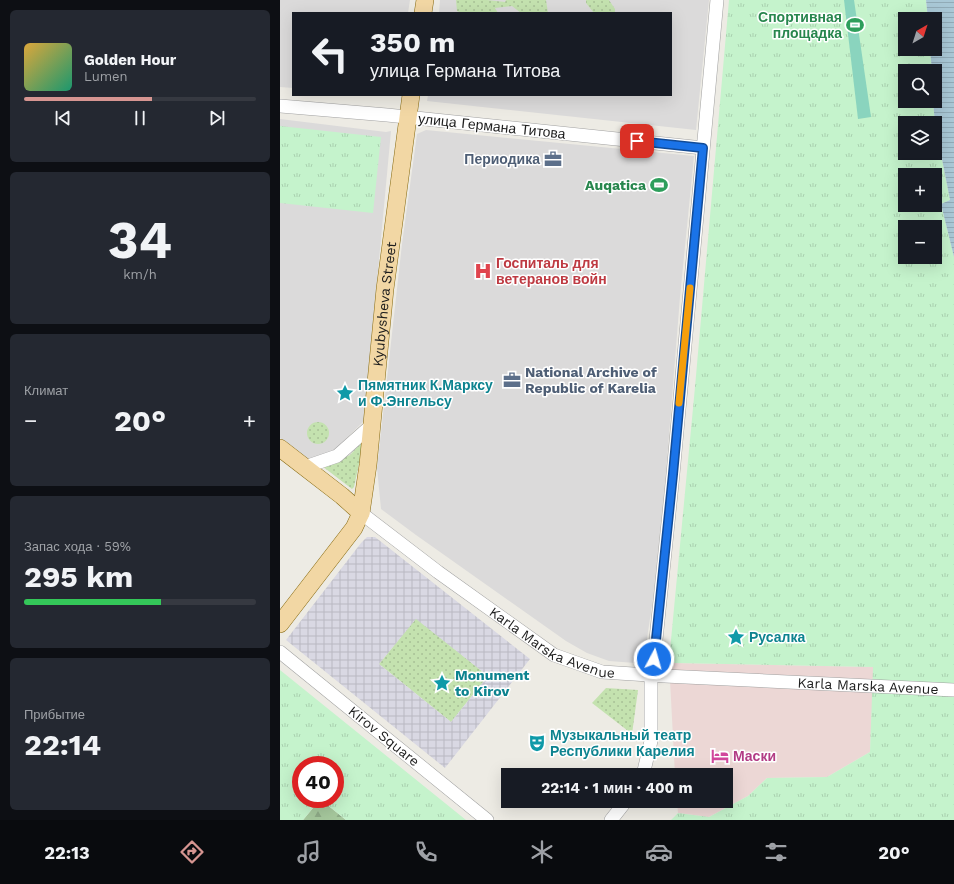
<!DOCTYPE html>
<html lang="ru">
<head>
<meta charset="utf-8">
<style>
	:root { --surface:#171b24; --page:#242831; --text:#f1f3f6; --muted:#9ea1a6; --line:#363941; --accent:#d69591 }
	body { margin:0; font-family:"Work Sans",sans-serif; background:var(--page); color:var(--text); height:100vh; display:flex; flex-direction:column; font-size:15px; white-space:nowrap }
	* { box-sizing:border-box; margin:0 }
	p { font-size:13px; color:var(--muted) }
	.icon { flex:none; width:22px; height:22px; fill:none; stroke:currentColor; stroke-width:2; stroke-linecap:round; stroke-linejoin:round }
	.map { position:relative; flex:1; overflow:hidden }
	.side { display:flex; flex-direction:column; gap:10px; padding:10px; background:#0d0f14; width:280px }
	.side>* { flex:none }
	.guide { position:absolute; left:12px; top:12px; width:380px; height:84px; border-radius:0px; box-shadow:0 4px 16px #0002; background:#171b24; color:var(--text); overflow:hidden }
	.needle { width:26px; rotate:39deg }
	.controls { position:absolute; left:618px; top:12px; display:grid; gap:8px }
	.controls a { display:grid; place-items:center; width:44px; height:44px; border-radius:0px; background:var(--surface); box-shadow:0 4px 16px #0002; font-size:20px }
	.speed { position:absolute; left:12px; top:756px; display:flex; gap:8px; font-size:20px; font-weight:700; text-align:center }
	.speed>* { display:grid; place-content:center; width:52px; height:52px; border-radius:50%; background:var(--surface); box-shadow:0 4px 16px #0002; line-height:1 }
	.speed .limit { border:6px solid #d22; background:#fff; color:#111 }
	.pin { position:absolute; display:grid; place-items:center; width:34px; height:34px; color:#fff; margin:-17px; border-radius:8px; box-shadow:0 2px 6px #0006 }
	.me { position:absolute; width:44px; margin:-22px; rotate:6deg; stroke-linejoin:round; filter:drop-shadow(0 0 3px #0008) }
	.turn { display:flex; align-items:center; gap:14px; height:84px; padding:0 12px; font-size:18px }
	.turn .icon { width:52px; height:52px; stroke-width:2.5 }
	.turn b { display:block; font-size:28px; line-height:34px }
	.big { font-size:30px; font-weight:700; line-height:1.1 }
	.side .card { flex:1; display:flex; flex-direction:column; justify-content:center; gap:6px; min-width:0; padding:0 14px; border-radius:6px; background:var(--page) }
	.side .dial { align-items:center; gap:0 }
	.dial b { font-size:52px; line-height:1 }
	.song { display:flex; align-items:center; gap:12px }
	.cover { width:48px; height:48px; border-radius:6px; background:linear-gradient(135deg,hsl(40 70% 55%),hsl(160 70% 35%)) }
	.played { height:4px; border-radius:2px; background:linear-gradient(90deg,var(--accent) 55%,var(--line) 55%) }
	.keys { display:flex; justify-content:space-around; direction:ltr }
	.heat { display:flex; justify-content:space-between; align-items:center; font-size:22px; direction:ltr }
	.charge { height:6px; border-radius:3px; background:linear-gradient(90deg,#34c759 59%,var(--line) 0) }
	.trip { position:absolute; left:221px; top:768px; width:232px; height:40px; border-radius:0px; background:var(--surface); box-shadow:0 4px 16px #0002; font-weight:700; line-height:40px; text-align:center }
	.menu { display:flex; height:64px; justify-content:space-around; align-items:center; background:#090b0e; color:var(--muted) }
	.menu .icon { width:28px; height:28px }
	.menu .selected { color:var(--accent) }
	.menu b { font-size:18px; color:var(--text) }
	main { display:flex; flex:1; min-height:0 }
	.map>svg:first-child { display:block }
	.residential { fill:#dbdada }
	.commercial { fill:#ecd7d5 }
	.grass { fill:url(#grass-dots) }
	.forest { fill:url(#forest-firs) }
	.park { fill:url(#park-tufts); fill-rule:evenodd }
	.pitch { fill:#8ad4be }
	.plaza { fill:url(#plaza-grid); fill-rule:evenodd }
	.water { fill:url(#water-rules) }
	.lines { fill:none; stroke-linecap:round; stroke-linejoin:round }
	.minor-casing { stroke:#a1a1a1; stroke-width:14 }
	.major-casing { stroke:#86690f; stroke-width:18 }
	.minor { stroke:#fff; stroke-width:13 }
	.major { stroke:#f2d7a4; stroke-width:17 }
	.route-casing { stroke:#114b97; stroke-width:10 }
	.route { stroke:#1a73e8; stroke-width:7 }
	.slow { stroke:#f59e0b; stroke-width:7 }
	.labels { text-anchor:middle; stroke-width:3; stroke-linejoin:round; paint-order:stroke }
	.leisure-label { font-size:14px; font-weight:bold; fill:#27864d; stroke:#fff; text-anchor:end }
	.street-label { font-size:14px; fill:#1d1d1d; stroke:#fff }
	.service-label { font-size:14px; font-weight:bold; fill:#4e5e75; stroke:#fff; text-anchor:end }
	.health-label { font-size:14px; font-weight:bold; fill:#be3a42; stroke:#fff; text-anchor:start }
	.culture-label { font-size:14px; font-weight:bold; fill:#0d838f; stroke:#fff; text-anchor:start }
	.hotel-label { font-size:14px; font-weight:bold; fill:#b23c85; stroke:#fff; text-anchor:start }
</style>
</head>
<body>
<main>
<section class="side">
<div class="card">
<div class="song"><i class="cover"></i><div><b>Golden Hour</b><p>Lumen</p></div></div>
<div class="played"></div>
<div class="keys"><svg class="icon" aria-label="previous" viewBox="0 0 24 24"><path d="M18 5L8 12l10 7zM5 5v14"/></svg><svg class="icon" aria-label="pause" viewBox="0 0 24 24"><path d="M8 5v14M16 5v14"/></svg><svg class="icon" aria-label="next" viewBox="0 0 24 24"><path d="M6 5l10 7-10 7zM19 5v14"/></svg></div>
</div>
<div class="card dial"><b>34</b><p>km/h</p></div>
<div class="card"><p>Климат</p>
<div class="heat"><a>−</a><b class="big">20°</b><a>+</a></div>
</div>
<div class="card"><p>Запас хода · 59%</p><b class="big">295 km</b><div class="charge"></div></div>
<div class="card"><p>Прибытие</p><b class="big">22:14</b></div>
</section>
<div class="map">
<svg width="674" height="820" viewBox="0 0 674 820">
	<defs>
		<pattern id="grass-dots" width="8" height="8" patternUnits="userSpaceOnUse"><rect width="8" height="8" fill="#c4e2af"/><path d="M2 2h.1M6 6h.1" fill="none" stroke="#a8c196" stroke-width="1.8" stroke-linecap="round"/></pattern>
		<pattern id="forest-firs" width="22" height="20" patternUnits="userSpaceOnUse"><rect width="22" height="20" fill="#a6c89d"/><path d="M5 1l3.5 6h-7zM16 11l3.5 6h-7z" fill="#8eab87"/></pattern>
		<pattern id="park-tufts" width="24" height="20" patternUnits="userSpaceOnUse"><rect width="24" height="20" fill="#c5f3cc"/><path d="M3 7l-1-3M5 7V3M7 7l1-3M15 17l-1-3M17 17v-4M19 17l1-3" fill="none" stroke="#a9d0af"/></pattern>
		<pattern id="plaza-grid" width="8" height="8" patternUnits="userSpaceOnUse"><rect width="8" height="8" fill="#d9d8e3"/><path d="M0 4h8M4 0v8" fill="none" stroke="#bab9c2"/></pattern>
		<pattern id="water-rules" width="6" height="5" patternUnits="userSpaceOnUse"><rect width="6" height="5" fill="#a9c8d6"/><path d="M0 2.5h6" fill="none" stroke="#91abb7"/></pattern>
	</defs>
	<rect width="100%" height="100%" fill="#edebe4"/>
	<!-- residential -->
	<g class="residential">
		<polygon points="0,0 130,0 128,13 13,13 13,88 0,87"/>
		<polygon points="160,0 429,0 416,130 147,101 148,95 391,95 391,13 159,13"/>
		<polygon points="0,119 106,132 111,131 84,421 52,452 28,460 0,438"/>
		<polygon points="146,130 414,156 400,297 386,473 373,599 364,658 355,663 329,661 307,653 286,641 136,535 101,509 97,468 122,244 137,134"/>
	</g>
	<!-- commercial -->
	<polygon class="commercial" points="389,661 395,663 594,667 590,752 547,777 487,778 468,796 429,817 398,813 397,801 446,801 446,775 395,775"/>
	<!-- grass -->
	<g class="grass">
		<polygon points="176,0 207,0 225,2 226,0 266,0 268,13 241,13 232,6 215,8 218,13 181,13 177,11"/>
		<polygon points="306,0 329,0 335,9 335,13 314,13 306,3"/>
		<circle cx="38" cy="433" r="11"/>
		<polygon points="84,440 74,487 72,489 42,466 54,462 70,455"/>
		<polygon points="136,618 208,676 171,722 99,664"/>
		<polygon points="326,688 358,690 352,734 312,703"/>
	</g>
	<!-- forest -->
	<polygon class="forest" points="40,803 45,803 66,820 23,820 33,808"/>
	<!-- park -->
	<g class="park">
		<path d="M449,0H646L648,19H625V49H650L652,71H625V101H653L655,123H625V153H655V123L670,200L661,204L674,257V820H391L398,813L429,817L468,796L487,778L547,777L590,752L593,667L395,663L389,661L415,387ZM625,175H655V205H625ZM625,227H655V257H625Z"/>
		<polygon points="0,126 101,137 93,213 0,203"/>
		<path d="M0,670L186,820H66L45,803H40L33,808L23,820H0ZM21,765H55V799H21Z"/>
	</g>
	<!-- pitch -->
	<polygon class="pitch" points="564,0 574,0 591,117 578,119"/>
	<!-- plaza -->
	<path class="plaza" d="M87,537H95L250,659L165,768L6,640L81,543ZM136,619L208,676L171,722L99,664Z"/>
	<!-- water -->
	<polygon class="water" points="646,0 674,0 674,257 661,204 670,200 655,123 653,101 655,101 655,71 652,71 650,49 655,49 655,19 648,19"/>
	<g class="lines">
		<!-- minor casing -->
		<g class="minor-casing">
			<g id="minor">
				<polyline points="0,106 107,115 423,148"/>
				<polyline points="25,467 57,456 93,424"/>
				<path id="s1" d="M81,513L158,572L274,655L322,672L385,676L674,690"/>
				<polyline points="0,652 207,820"/>
				<polyline points="363,775 371,741 371,676 374,659 393,474 437,0"/>
				<polyline points="331,820 346,801"/>
			</g>
		</g>
		<!-- major casing -->
		<g class="major-casing">
			<g id="major">
				<polyline points="143,13 145,0"/>
				<polyline points="0,448 62,496 81,513"/>
				<path id="s2" d="M0,624L74,528L81,513L88,465L105,289L131,95"/>
			</g>
		</g>
		<!-- minor -->
		<use href="#minor" class="minor"/>
		<!-- major -->
		<use href="#major" class="major"/>
	</g>
	<g class="lines">
		<!-- route casing -->
		<g class="route-casing">
			<polyline id="route" points="357,141 423,148 393,474 374,659"/>
		</g>
		<!-- route -->
		<use href="#route" class="route"/>
		<!-- slow -->
		<polyline class="slow" points="399,403 410,288"/>
	</g>
	<!-- icons -->
	<defs>
		<g id="stadium-bare" transform="scale(1.38)"><path d="M0-5a6.5 5 0 1 0 0 10a6.5 5 0 1 0 0-10ZM-3.5-1.8h7v3.6h-7Z" fill="#2e9e5b" stroke="#fff" stroke-width="2.5" paint-order="stroke"/></g>
		<g id="office-bare" transform="scale(1.38)"><path d="M-6-3h4V-5.5h4V-3h4V5H-6ZM-1-4.5V-3h2v-1.5ZM-6 0V1H6V0Z" fill="#5c6f8a" stroke="#fff" stroke-width="2.5" paint-order="stroke"/></g>
		<g id="hospital-bare" transform="scale(1.38)"><path d="M-5-5h3v3.5h4V-5h3V5h-3V1.5h-4V5h-3Z" fill="#e0444e" stroke="#fff" stroke-width="2.5" paint-order="stroke"/></g>
		<g id="sight-bare" transform="scale(1.38)"><path d="M0-6L1.8-2.2L6-1.7L2.9 1.2L3.7 5.4L0 3.3L-3.7 5.4L-2.9 1.2L-6-1.7L-1.8-2.2Z" fill="#0f9aa8" stroke="#fff" stroke-width="2.5" paint-order="stroke"/></g>
		<g id="theatre-bare" transform="scale(1.38)"><path d="M-5-5.5Q0-4 5-5.5V0Q5 5 0 6Q-5 5-5 0ZM-3.3-2.5H-1v1.5H-3.3ZM1-2.5H3.3v1.5H1ZM-2.8 1Q0 5.5 2.8 1Z" fill="#0f9aa8" stroke="#fff" stroke-width="2.5" paint-order="stroke"/></g>
		<g id="hotel-bare" transform="scale(1.38)"><path d="M-6-4.5h1.5V1H6V5H4.5V3h-9V5H-6ZM-4 0a1.8 1.8 0 1 1 3.6 0ZM.5 0V-2.5h3Q6-2.5 6 0Z" fill="#d1479c" stroke="#fff" stroke-width="2.5" paint-order="stroke"/></g>
	</defs>
	<g fill-rule="evenodd">
		<use href="#stadium-bare" x="575" y="25"/>
		<use href="#office-bare" x="273" y="159"/>
		<use href="#stadium-bare" x="379" y="185"/>
		<use href="#hospital-bare" x="203" y="271"/>
		<use href="#office-bare" x="232" y="380"/>
		<use href="#sight-bare" x="65" y="393"/>
		<use href="#sight-bare" x="456" y="637"/>
		<use href="#sight-bare" x="162" y="683"/>
		<use href="#theatre-bare" x="257" y="743"/>
		<use href="#hotel-bare" x="440" y="756"/>
	</g>
	<g class="labels">
		<!-- leisure labels -->
		<g class="leisure-label">
			<text x="562" y="22">Спортивная<tspan x="562" dy="16">площадка</tspan></text>
			<text x="366" y="190">Auqatica</text>
		</g>
		<!-- street labels -->
		<g class="street-label">
			<text transform="translate(212 126) rotate(6)" y="5">улица Германа Титова</text>
			<text dy="5" stroke="none"><textPath href="#s2" startOffset="348">Kyubysheva Street</textPath></text>
			<text dy="5" stroke="none"><textPath href="#s1" startOffset="233">Karla Marska Avenue</textPath></text>
			<text dy="5" stroke="none"><textPath href="#s1" startOffset="557">Karla Marska Avenue</textPath></text>
			<text transform="translate(104 736) rotate(39)" y="5">Kirov Square</text>
		</g>
		<!-- service labels -->
		<g class="service-label">
			<text x="260" y="164">Периодика</text>
			<text x="245" y="377" text-anchor="start">National Archive of<tspan x="245" dy="16">Republic of Karelia</tspan></text>
		</g>
		<!-- health labels -->
		<g class="health-label">
			<text x="216" y="268">Госпиталь для<tspan x="216" dy="16">ветеранов войн</tspan></text>
		</g>
		<!-- culture labels -->
		<g class="culture-label">
			<text x="78" y="390">Пямятник К.Марксу<tspan x="78" dy="16">и Ф.Энгельсу</tspan></text>
			<text x="469" y="642">Русалка</text>
			<text x="175" y="680">Monument<tspan x="175" dy="16">to Kirov</tspan></text>
			<text x="270" y="740">Музыкальный театр<tspan x="270" dy="16">Республики Карелия</tspan></text>
		</g>
		<!-- hotel labels -->
		<g class="hotel-label">
			<text x="453" y="761">Маски</text>
		</g>
	</g>
</svg>
<div class="controls">
<a><svg class="needle" viewBox="-14 -14 28 28"><path d="M0-13l5 13h-10z" fill="#e53935"/><path d="M0 13l5-13h-10z" fill="#9ea1a6"/></svg></a>
<a><svg class="icon" aria-label="search" viewBox="0 0 24 24"><circle cx="10" cy="10" r="6"/><path d="M15 15l6 6"/></svg></a>
<a><svg class="icon" aria-label="layers" viewBox="0 0 24 24"><path d="M12 4l9 5-9 5-9-5zM3 14l9 5 9-5"/></svg></a>
<a>+</a>
<a>−</a>
</div>
<div class="speed"><div class="limit">40</div></div>
<div class="pin" style="left:357px;top:141px;background:#d93025"><svg class="icon" aria-label="arrive" viewBox="0 0 24 24"><path d="M6 21V4h12l-3 4 3 4H6"/></svg></div>
<svg class="me" style="left:374px;top:659px" viewBox="-20 -20 40 40"><circle r="17" fill="#1a73e8" stroke="#fff" stroke-width="3"/><path d="M0-11L8 9 0 5-8 9z" fill="#fff"/></svg>
<div class="trip">22:14 · 1 мин · 400 m</div>
<div class="guide">
<div class="turn"><svg class="icon" aria-label="left" viewBox="0 0 24 24"><path d="M17 20v-9H6M10 6l-5 5 5 5"/></svg><div><b>350 m</b>улица Германа Титова</div></div>
</div>
</div>
</main>
<nav class="menu">
<b>22:13</b>
<svg class="icon selected" aria-label="directions" viewBox="0 0 24 24"><path d="M12 3l9 9-9 9-9-9zM9 14v-3h6M13 9l2 2-2 2"/></svg>
<svg class="icon" aria-label="music" viewBox="0 0 24 24"><path d="M9 18V5l10-2v13"/><circle cx="6" cy="18" r="3"/><circle cx="16" cy="16" r="3"/></svg>
<svg class="icon" aria-label="phone" viewBox="0 0 24 24"><path d="M5 4h4l2 5-3 2q2 4 5 5l2-3 5 2v4C11 20 4 13 5 4z"/></svg>
<svg class="icon" aria-label="climate" viewBox="0 0 24 24"><path d="M12 3v18M4 7l16 10M4 17L20 7"/></svg>
<svg class="icon" aria-label="car" viewBox="0 0 24 24"><path d="M5 17H2v-5l4-1 3-4h7l3 4 3 1v5h-3M9 17h6M6 11h13"/><circle cx="7" cy="17" r="2"/><circle cx="17" cy="17" r="2"/></svg>
<svg class="icon" aria-label="filters" viewBox="0 0 24 24"><path d="M4 7h16M4 17h16"/><circle cx="9" cy="7" r="2"/><circle cx="15" cy="17" r="2"/></svg>
<b>20°</b>
</nav>
</body>
</html>
